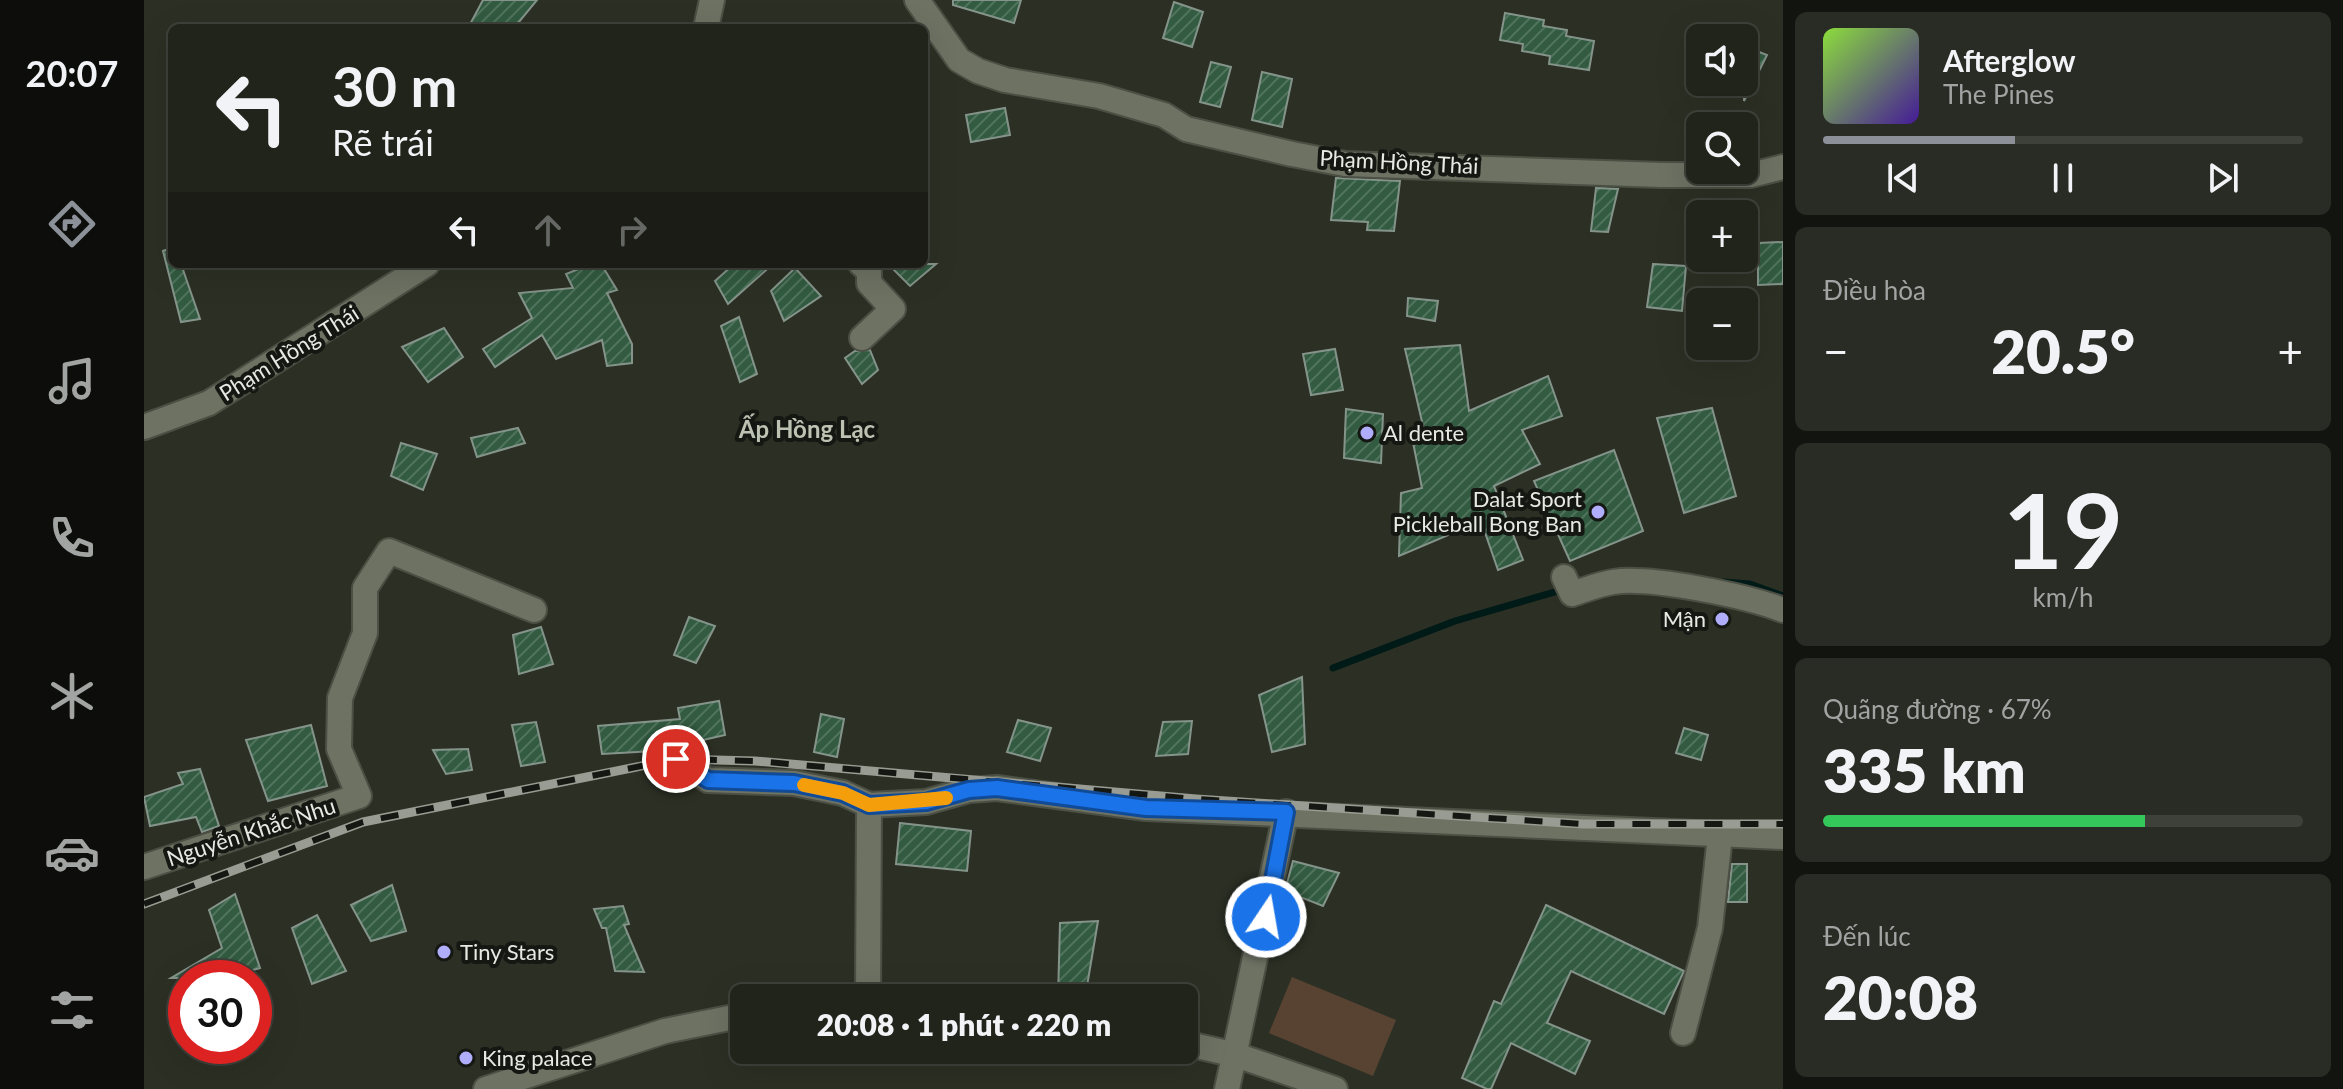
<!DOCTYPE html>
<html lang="vi">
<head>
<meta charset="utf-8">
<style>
	:root { --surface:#21241b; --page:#292c24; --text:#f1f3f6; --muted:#a2a4a3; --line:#3e413a; --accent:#8c9099 }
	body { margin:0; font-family:Lato,sans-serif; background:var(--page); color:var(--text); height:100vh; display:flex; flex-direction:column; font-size:30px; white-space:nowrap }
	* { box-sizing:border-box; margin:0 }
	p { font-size:26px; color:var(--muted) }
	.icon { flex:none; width:44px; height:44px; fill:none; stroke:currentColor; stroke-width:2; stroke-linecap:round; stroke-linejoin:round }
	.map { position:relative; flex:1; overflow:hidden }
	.sheet { display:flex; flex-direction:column; gap:12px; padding:12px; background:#12140f; width:560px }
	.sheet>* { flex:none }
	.hud { position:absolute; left:24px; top:24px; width:760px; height:244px; border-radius:12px; box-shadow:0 8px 32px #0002,0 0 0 2px var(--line); background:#21241b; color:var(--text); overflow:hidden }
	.tools { position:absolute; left:1542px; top:24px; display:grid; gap:16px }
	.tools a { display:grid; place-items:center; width:72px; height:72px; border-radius:12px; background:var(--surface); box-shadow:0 8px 32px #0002,0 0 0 2px var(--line); font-size:40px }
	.speed { position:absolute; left:24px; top:960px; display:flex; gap:16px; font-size:40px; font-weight:700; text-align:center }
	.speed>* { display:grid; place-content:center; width:104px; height:104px; border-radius:50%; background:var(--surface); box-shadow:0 8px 32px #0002,0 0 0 2px var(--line); line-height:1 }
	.speed .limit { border:12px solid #d22; background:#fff; color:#111 }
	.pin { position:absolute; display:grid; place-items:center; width:68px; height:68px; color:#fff; margin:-34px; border:4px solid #fff; border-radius:50%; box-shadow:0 2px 8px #0007 }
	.me { position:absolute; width:88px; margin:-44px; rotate:12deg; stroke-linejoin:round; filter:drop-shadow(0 0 6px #0008) }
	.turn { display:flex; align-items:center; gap:28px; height:168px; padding:0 32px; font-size:36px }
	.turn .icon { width:104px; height:104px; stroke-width:2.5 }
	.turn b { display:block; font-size:56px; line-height:68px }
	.lanes { display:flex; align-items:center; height:76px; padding:0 32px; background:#0003; justify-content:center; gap:40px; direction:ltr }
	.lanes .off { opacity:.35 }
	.big { font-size:60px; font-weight:800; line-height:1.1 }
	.sheet .widget { flex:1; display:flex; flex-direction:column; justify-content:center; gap:12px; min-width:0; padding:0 28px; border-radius:12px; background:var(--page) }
	.sheet .dial { align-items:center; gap:0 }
	.dial b { font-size:104px; line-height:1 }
	.song { display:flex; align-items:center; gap:24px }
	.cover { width:96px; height:96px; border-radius:12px; background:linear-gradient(135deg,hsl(90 70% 55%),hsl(260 70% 35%)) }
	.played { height:8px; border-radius:4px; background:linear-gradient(90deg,var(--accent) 40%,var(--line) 40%) }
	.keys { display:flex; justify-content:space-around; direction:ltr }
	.heat { display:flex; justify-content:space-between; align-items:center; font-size:44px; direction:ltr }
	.charge { height:12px; border-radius:6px; background:linear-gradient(90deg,#34c759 67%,var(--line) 0) }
	.trip { position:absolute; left:586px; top:984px; width:468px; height:80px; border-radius:12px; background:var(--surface); box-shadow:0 8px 32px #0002,0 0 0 2px var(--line); font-weight:800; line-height:80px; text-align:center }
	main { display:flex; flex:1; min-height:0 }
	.tab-bar { display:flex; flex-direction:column; width:144px; justify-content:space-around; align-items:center; background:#0d0e0b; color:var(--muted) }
	.tab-bar .icon { width:56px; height:56px }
	.tab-bar .current { color:var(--accent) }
	.tab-bar b { font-size:36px; color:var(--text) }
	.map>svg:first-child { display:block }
	.garden { fill:#584333 }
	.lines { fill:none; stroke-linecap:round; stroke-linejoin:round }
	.stream { stroke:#001a17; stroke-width:7 }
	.building { fill:url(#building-hatch); stroke:#85948a; stroke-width:2 }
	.minor-casing { stroke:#4b4f44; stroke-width:28 }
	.tertiary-casing { stroke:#4b4f44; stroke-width:28 }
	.minor { stroke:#6d7263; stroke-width:24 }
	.tertiary { stroke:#6d7263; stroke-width:24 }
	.rail-casing { stroke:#999c92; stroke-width:9 }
	.rail { stroke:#151712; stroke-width:6; stroke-dasharray:18; stroke-linecap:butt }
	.route-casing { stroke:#114b97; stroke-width:20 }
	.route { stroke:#1a73e8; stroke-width:14 }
	.slow { stroke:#f59e0b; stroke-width:14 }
	.poi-dot { fill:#b0aefa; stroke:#151712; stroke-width:3 }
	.labels { text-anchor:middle; stroke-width:8; stroke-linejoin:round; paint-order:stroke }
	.street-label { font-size:22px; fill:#e7eae2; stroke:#151712 }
	.poi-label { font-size:22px; fill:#e7eae2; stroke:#151712; text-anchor:start }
	.neighbourhood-label { font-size:24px; font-weight:bold; fill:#bdc3b3; stroke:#151712 }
</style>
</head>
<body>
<main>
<nav class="tab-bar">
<b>20:07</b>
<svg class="icon current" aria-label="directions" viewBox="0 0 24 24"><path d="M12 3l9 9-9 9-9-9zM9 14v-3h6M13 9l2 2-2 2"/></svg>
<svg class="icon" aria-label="music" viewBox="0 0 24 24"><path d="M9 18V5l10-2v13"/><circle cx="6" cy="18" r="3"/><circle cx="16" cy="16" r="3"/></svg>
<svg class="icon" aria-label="phone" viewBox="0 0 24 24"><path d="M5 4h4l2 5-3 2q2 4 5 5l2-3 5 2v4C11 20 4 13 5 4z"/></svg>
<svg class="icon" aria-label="climate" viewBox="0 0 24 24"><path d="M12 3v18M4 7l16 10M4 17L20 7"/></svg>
<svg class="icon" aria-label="car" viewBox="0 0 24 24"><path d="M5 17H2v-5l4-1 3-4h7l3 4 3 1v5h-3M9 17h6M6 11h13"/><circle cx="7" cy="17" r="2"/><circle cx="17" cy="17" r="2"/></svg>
<svg class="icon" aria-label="filters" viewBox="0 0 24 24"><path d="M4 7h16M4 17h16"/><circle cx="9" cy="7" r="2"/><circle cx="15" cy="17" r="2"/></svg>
</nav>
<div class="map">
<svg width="1639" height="1089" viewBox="0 0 1639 1089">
	<defs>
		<pattern id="building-hatch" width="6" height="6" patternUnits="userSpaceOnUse" patternTransform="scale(2)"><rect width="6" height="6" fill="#325b41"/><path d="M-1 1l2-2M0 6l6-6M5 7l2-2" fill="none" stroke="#50735c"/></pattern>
	</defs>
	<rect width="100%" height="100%" fill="#2c3024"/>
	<!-- garden -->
	<polygon class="garden" points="1148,977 1252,1020 1229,1076 1125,1033"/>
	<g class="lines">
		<!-- stream -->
		<g class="stream">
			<polyline points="1579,582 1606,584 1639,596"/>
			<polyline points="1189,668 1311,621 1421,589"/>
		</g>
	</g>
	<!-- building -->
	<g class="building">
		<polygon points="339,0 393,0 370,28 324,28"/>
		<polygon points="809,0 877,0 870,23 809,5"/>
		<polygon points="1030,2 1059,12 1048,47 1019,38"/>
		<polygon points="1361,13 1400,20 1399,26 1423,30 1422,36 1450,41 1445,70 1405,64 1406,56 1378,51 1379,44 1356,40"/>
		<polygon points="1600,46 1623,55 1600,101"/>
		<polygon points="1067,62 1087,67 1076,107 1056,102"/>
		<polygon points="1118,72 1148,79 1138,127 1108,120"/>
		<polygon points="861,108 866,135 827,142 822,115"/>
		<polygon points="1192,178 1256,181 1250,231 1223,230 1224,222 1187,220"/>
		<polygon points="1452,188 1474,189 1464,232 1447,231"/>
		<polygon points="1639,242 1639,284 1614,285 1614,243"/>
		<polygon points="28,248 28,264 37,264 56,319 37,322 19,251"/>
		<polygon points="447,264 457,264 473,290 463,293 488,344 488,363 463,366 458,340 412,359 398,335 351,367 339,349 388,318 375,293 429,288 422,274"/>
		<polygon points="590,264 629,264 584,304 571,281"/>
		<polygon points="744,264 792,264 766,286"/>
		<polygon points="1509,264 1542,266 1538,311 1503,307"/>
		<polygon points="651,268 677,296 640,321 627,291"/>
		<polygon points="1264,298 1294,301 1291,321 1263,316"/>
		<polygon points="595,317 613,374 596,382 577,326"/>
		<polygon points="300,328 319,357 284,382 258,347"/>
		<polygon points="1316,345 1325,411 1404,376 1418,416 1378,430 1396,464 1350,486 1379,560 1354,570 1337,521 1255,556 1257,493 1278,488 1267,432 1280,430 1261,349"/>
		<polygon points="1191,349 1199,390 1167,395 1159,354"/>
		<polygon points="726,350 734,370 718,384 701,358 711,351"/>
		<polygon points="1568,408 1592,496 1540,513 1513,418"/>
		<polygon points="1202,409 1239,414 1237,463 1200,458"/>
		<polygon points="374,428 381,443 333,457 327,438"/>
		<polygon points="257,443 293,454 279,490 247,476"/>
		<polygon points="1470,450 1499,531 1426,561 1390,481"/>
		<polygon points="545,617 571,626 552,663 530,655"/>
		<polygon points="397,627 409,664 375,674 369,635"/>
		<polygon points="1158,677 1161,744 1128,752 1115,695"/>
		<polygon points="575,701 581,735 511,751 458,754 454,726 536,719 534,708"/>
		<polygon points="677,714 700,719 693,757 670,752"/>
		<polygon points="874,720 907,728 896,761 863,752"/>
		<polygon points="1048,721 1044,754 1012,756 1019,722"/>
		<polygon points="392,722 401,762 377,766 368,725"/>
		<polygon points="167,725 183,786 124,801 102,740"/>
		<polygon points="1540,728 1564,735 1557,760 1532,753"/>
		<polygon points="324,749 328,770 302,774 289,750"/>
		<polygon points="56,769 75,826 58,832 52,817 6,826 0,797 39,784 34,773"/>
		<polygon points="756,823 827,831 823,871 752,864"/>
		<polygon points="1149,861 1195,873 1179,906 1141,891"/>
		<polygon points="1588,864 1603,864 1603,902 1584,902"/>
		<polygon points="248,885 262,931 227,941 207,905"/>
		<polygon points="91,894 116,968 81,978 27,978 78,948 65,910"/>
		<polygon points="1402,905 1540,971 1520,1014 1427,971 1403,1023 1446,1041 1431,1074 1367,1043 1347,1089 1343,1089 1318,1078 1350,1001 1357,1004"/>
		<polygon points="479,906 485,924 480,925 500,972 471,971 462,928 458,928 450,909"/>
		<polygon points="173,915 202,971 168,984 148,928"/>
		<polygon points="954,921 941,998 914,998 916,923"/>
	</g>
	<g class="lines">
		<!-- minor casing -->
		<g class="minor-casing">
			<g id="minor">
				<polyline points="773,0 815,60 834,71 861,80 955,96 1020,115 1042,129 1148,154 1201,164 1518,175 1607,175 1639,167"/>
				<polyline points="562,28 568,0"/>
				<polyline points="717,264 725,271 725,283 749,309 718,338"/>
				<polyline points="0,427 65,403 283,264"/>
				<path d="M1420,577L1428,594C1441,590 1455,584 1469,582C1506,576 1603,596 1639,610"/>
				<polyline points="532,759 564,780 650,783 699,793 725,805 782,802 825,790 853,788 1002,808 1639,837"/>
				<polyline points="0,867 215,796 195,749 196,698 221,633 221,588 245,551 390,610"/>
				<polyline points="724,998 725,805"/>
				<polyline points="1539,1033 1566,928 1576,836"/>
				<polyline points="1083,1089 1142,812"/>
			</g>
		</g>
		<!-- tertiary casing -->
		<g class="tertiary-casing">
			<g id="tertiary">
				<polyline points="1040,1043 1092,1055 1191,1089"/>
				<polyline points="342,1089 521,1031 600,1015"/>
			</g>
		</g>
		<!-- minor -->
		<use href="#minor" class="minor"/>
		<!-- tertiary -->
		<use href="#tertiary" class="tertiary"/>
		<!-- rail casing -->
		<g class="rail-casing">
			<polyline id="rail" points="0,904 219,822 532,759 611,761 1052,799 1439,824 1639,824"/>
		</g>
		<!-- rail -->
		<use href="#rail" class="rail"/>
	</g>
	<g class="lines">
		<!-- route casing -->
		<g class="route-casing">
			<polyline id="route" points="532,759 564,780 650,783 699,793 725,805 782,802 825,790 853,788 1002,808 1142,812 1122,917"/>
		</g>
		<!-- route -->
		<use href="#route" class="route"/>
		<!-- slow -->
		<polyline class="slow" points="660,785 699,793 725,805 802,798"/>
	</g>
	<!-- markers -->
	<g class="poi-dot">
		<circle cx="1223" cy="433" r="8"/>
		<circle cx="1454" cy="512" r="8"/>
		<circle cx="1578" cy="619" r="8"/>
		<circle cx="300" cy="952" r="8"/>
		<circle cx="322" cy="1058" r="8"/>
	</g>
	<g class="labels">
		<!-- street labels -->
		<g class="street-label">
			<text transform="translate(1255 162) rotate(3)" y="8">Phạm Hồng Thái</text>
			<text transform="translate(145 353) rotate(-32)" y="8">Phạm Hồng Thái</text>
			<text transform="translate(107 832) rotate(-18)" y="8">Nguyễn Khắc Nhu</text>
		</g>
		<!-- poi labels -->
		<g class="poi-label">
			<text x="1239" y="441">Al dente</text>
			<text x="1438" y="507" text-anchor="end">Dalat Sport<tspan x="1438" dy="25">Pickleball Bong Ban</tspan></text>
			<text x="1562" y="627" text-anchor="end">Mận</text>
			<text x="316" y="960">Tiny Stars</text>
			<text x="338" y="1066">King palace</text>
		</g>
		<!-- neighbourhood labels -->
		<g class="neighbourhood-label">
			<text x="663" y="438">Ấp Hồng Lạc</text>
		</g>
	</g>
</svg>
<div class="tools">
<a><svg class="icon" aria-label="sound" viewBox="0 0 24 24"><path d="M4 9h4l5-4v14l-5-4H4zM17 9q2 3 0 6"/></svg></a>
<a><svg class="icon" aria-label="search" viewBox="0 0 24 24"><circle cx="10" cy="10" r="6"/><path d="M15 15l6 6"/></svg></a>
<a>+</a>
<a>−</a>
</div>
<div class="speed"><div class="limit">30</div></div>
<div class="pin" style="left:532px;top:759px;background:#d93025"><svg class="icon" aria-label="arrive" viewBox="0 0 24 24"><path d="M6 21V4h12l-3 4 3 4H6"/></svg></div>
<svg class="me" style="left:1122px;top:917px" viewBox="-20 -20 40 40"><circle r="17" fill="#1a73e8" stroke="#fff" stroke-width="3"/><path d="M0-11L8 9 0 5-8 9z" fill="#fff"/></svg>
<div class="trip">20:08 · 1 phút · 220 m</div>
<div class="hud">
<div class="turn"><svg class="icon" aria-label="left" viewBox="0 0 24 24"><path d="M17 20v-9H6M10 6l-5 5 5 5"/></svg><div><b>30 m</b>Rẽ trái</div></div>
<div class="lanes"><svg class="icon" aria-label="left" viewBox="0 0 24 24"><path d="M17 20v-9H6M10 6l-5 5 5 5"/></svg><svg class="icon off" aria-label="ahead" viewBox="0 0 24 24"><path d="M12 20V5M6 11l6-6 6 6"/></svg><svg class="icon off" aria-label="right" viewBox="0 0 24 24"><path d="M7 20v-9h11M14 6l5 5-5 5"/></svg></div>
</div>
</div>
<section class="sheet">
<div class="widget">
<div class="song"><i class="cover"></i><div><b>Afterglow</b><p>The Pines</p></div></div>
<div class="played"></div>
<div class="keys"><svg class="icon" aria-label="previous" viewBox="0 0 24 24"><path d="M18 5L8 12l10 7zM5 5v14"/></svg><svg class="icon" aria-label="pause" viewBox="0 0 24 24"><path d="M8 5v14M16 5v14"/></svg><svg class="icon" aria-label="next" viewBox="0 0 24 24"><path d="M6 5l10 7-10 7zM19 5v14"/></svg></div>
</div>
<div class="widget"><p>Điều hòa</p>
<div class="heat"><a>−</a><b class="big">20.5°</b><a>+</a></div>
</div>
<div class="widget dial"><b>19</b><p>km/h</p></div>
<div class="widget"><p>Quãng đường · 67%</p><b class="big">335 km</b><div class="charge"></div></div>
<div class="widget"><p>Đến lúc</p><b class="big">20:08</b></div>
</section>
</main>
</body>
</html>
